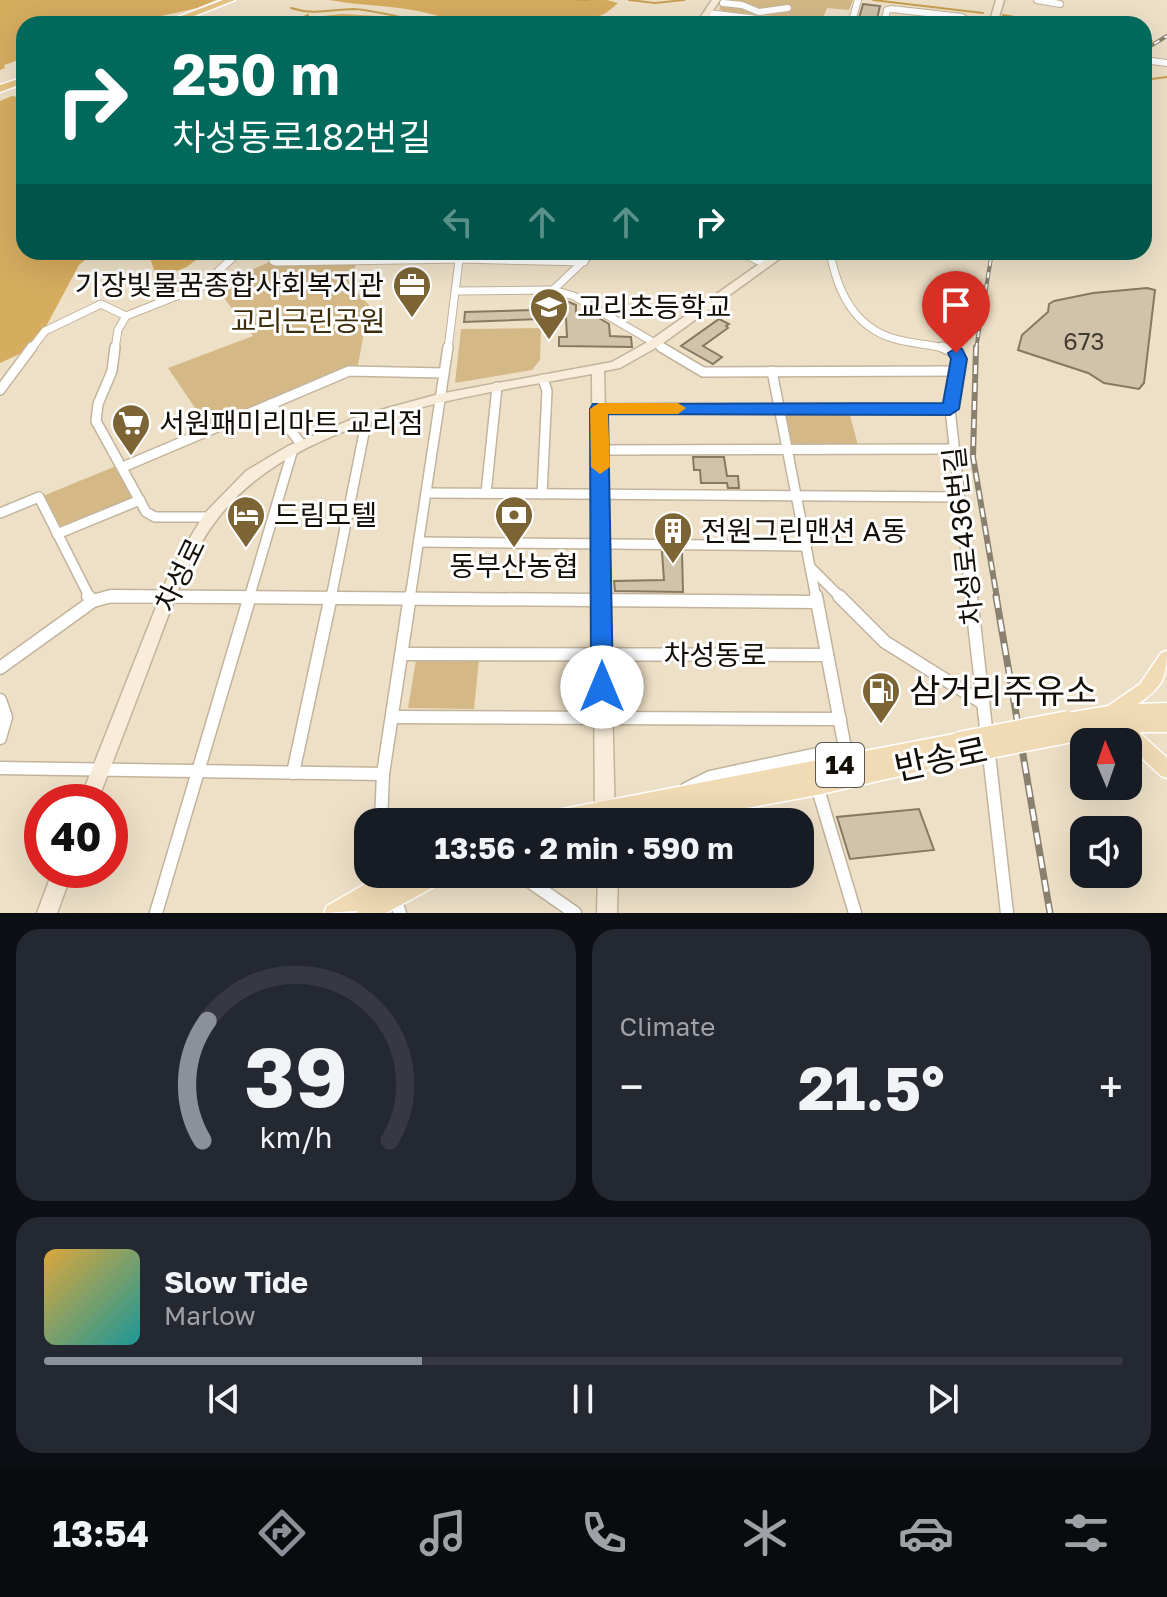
<!DOCTYPE html>
<html lang="en">
<head>
<meta charset="utf-8">
<style>
	:root { --surface:#171b24; --page:#242831; --text:#f1f3f6; --muted:#9ea1a6; --line:#363941; --accent:#8c9099 }
	body { margin:0; font-family:"Golos Text","Noto Sans KR",sans-serif; background:var(--page); color:var(--text); height:100vh; display:flex; flex-direction:column; font-size:30px; white-space:nowrap }
	* { box-sizing:border-box; margin:0 }
	p { font-size:26px; color:var(--muted) }
	.icon { flex:none; width:44px; height:44px; fill:none; stroke:currentColor; stroke-width:2; stroke-linecap:round; stroke-linejoin:round }
	.map { position:relative; height:913px; overflow:hidden }
	.panel { display:flex; flex-direction:column; gap:16px; padding:16px; background:#0d0f14; flex:1 }
	.panel>* { flex:none }
	.banner { position:absolute; left:16px; top:16px; width:1136px; height:244px; border-radius:24px; box-shadow:0 8px 32px #0002; background:#00695c; color:#fff; overflow:hidden }
	.needle { width:52px; rotate:358deg }
	.buttons { position:absolute; left:1070px; top:728px; display:grid; gap:16px }
	.buttons a { display:grid; place-items:center; width:72px; height:72px; border-radius:16px; background:var(--surface); box-shadow:0 8px 32px #0002; font-size:40px }
	.speed { position:absolute; left:24px; top:784px; display:flex; gap:16px; font-size:40px; font-weight:700; text-align:center }
	.speed>* { display:grid; place-content:center; width:104px; height:104px; border-radius:50%; background:var(--surface); box-shadow:0 8px 32px #0002; line-height:1 }
	.speed .limit { border:12px solid #d22; background:#fff; color:#111 }
	.pin { position:absolute; display:grid; place-items:center; width:68px; height:68px; color:#fff; margin:-82px -34px; border-radius:50% 50% 50% 0; rotate:-45deg; box-shadow:0 0 8px #0007 }
	.pin .icon { rotate:45deg }
	.me { position:absolute; width:88px; margin:-44px; rotate:0deg; stroke-linejoin:round; filter:drop-shadow(0 0 6px #0008) }
	.turn { display:flex; align-items:center; gap:28px; height:168px; padding:0 24px; font-size:36px }
	.turn .icon { width:104px; height:104px; stroke-width:2.5 }
	.turn b { display:block; font-size:56px; line-height:68px }
	.lanes { display:flex; align-items:center; height:76px; padding:0 24px; background:#0003; justify-content:center; gap:40px; direction:ltr }
	.lanes .off { opacity:.35 }
	.big { font-size:60px; font-weight:700; line-height:1.1 }
	.panel .card { flex:1; display:flex; flex-direction:column; justify-content:center; gap:12px; min-width:0; padding:0 28px; border-radius:24px; background:var(--page) }
	.panel .dial { align-items:center; gap:0 }
	.dial svg { height:208px; overflow:visible; fill:none; stroke:var(--line); stroke-width:7; stroke-linecap:round; text-anchor:middle }
	.dial text { fill:var(--text); stroke:none }
	.song { display:flex; align-items:center; gap:24px }
	.cover { width:96px; height:96px; border-radius:12px; background:linear-gradient(135deg,hsl(40 70% 55%),hsl(180 70% 35%)) }
	.played { height:8px; border-radius:4px; background:linear-gradient(90deg,var(--accent) 35%,var(--line) 35%) }
	.keys { display:flex; justify-content:space-around; direction:ltr }
	.heat { display:flex; justify-content:space-between; align-items:center; font-size:44px; direction:ltr }
	.panel .tiles { flex:1; display:grid; gap:16px; grid-template-columns:1fr 1fr }
	.card:last-child { grid-column:span 2 }
	.trip { position:absolute; left:354px; top:808px; width:460px; height:80px; border-radius:24px; background:var(--surface); box-shadow:0 8px 32px #0002; font-weight:700; line-height:80px; text-align:center }
	.tabs { display:flex; height:128px; justify-content:space-around; align-items:center; background:#090b0e; color:var(--muted) }
	.tabs .icon { width:56px; height:56px }
	.tabs .selected { color:var(--accent) }
	.tabs b { font-size:36px; color:var(--text) }
	.map>svg:first-child { display:block }
	.green { fill:#d4b987 }
	.forest { fill:#d6ac5f }
	.lines { fill:none; stroke-linecap:round; stroke-linejoin:round }
	.stream { stroke:#c89f51; stroke-width:2 }
	.building { fill:#d0c3aa; stroke:#867963; stroke-width:2 }
	.street-far3-casing { stroke:#c2b49c; stroke-width:8 }
	.street-far2-casing { stroke:#c2b49c; stroke-width:9 }
	.street-far1-casing { stroke:#c2b49c; stroke-width:12 }
	.street-casing { stroke:#c2b49c; stroke-width:15 }
	.secondary-casing { stroke:#c2b49c; stroke-width:3 }
	.primary-casing { stroke:#fff; stroke-width:3 }
	.highway-casing { stroke:#fff; stroke-width:3 }
	.street-far3 { stroke:#fff; stroke-width:6 }
	.street-far2 { stroke:#fff; stroke-width:7 }
	.street-far1 { stroke:#fff; stroke-width:9 }
	.street { stroke:#fff; stroke-width:12 }
	.secondary { fill:#f8edda; fill-rule:evenodd }
	.primary { fill:#f0dbb5; fill-rule:evenodd }
	.highway { fill:#e6c383; fill-rule:evenodd }
	.rail-far2-casing { stroke:#8a806f; stroke-width:4 }
	.rail-far1-casing { stroke:#8a806f; stroke-width:6 }
	.rail-casing { stroke:#8a806f; stroke-width:7 }
	.rail-far2 { stroke:#fff; stroke-width:2; stroke-dasharray:6; stroke-linecap:butt }
	.rail-far1 { stroke:#fff; stroke-width:3; stroke-dasharray:9; stroke-linecap:butt }
	.rail { stroke:#fff; stroke-width:4; stroke-dasharray:12; stroke-linecap:butt }
	.primary-bridge-casing { stroke:#fff; stroke-width:21; stroke-linecap:butt }
	.primary-bridge { stroke:#f0dbb5; stroke-width:18 }
	.route { fill:#1a73e8; stroke:#114b97; stroke-width:2 }
	.slow { fill:#f59e0b }
	.labels { text-anchor:middle; stroke-width:6; stroke-linejoin:round; paint-order:stroke }
	.number-label { font-size:24px; fill:#423b2f }
	.shield { fill:#fff; stroke:#5a5651; stroke-width:2 }
	.shield-label { font-size:26px; font-weight:bold; fill:#130e06 }
	.poi-label { font-size:28px; fill:#130e06; stroke:#fff; text-anchor:start }
	.park-label { font-size:28px; fill:#3e2d0a; stroke:#fff }
	.street-label { font-size:28px; fill:#130e06; stroke:#fff }
	.near-poi-label { font-size:34px; fill:#130e06; stroke:#fff; text-anchor:start }
	.near-street-label { font-size:34px; fill:#130e06; stroke:#fff }
</style>
</head>
<body>
<div class="map">
<svg width="1167" height="913" viewBox="0 0 1167 913">
	<rect width="100%" height="100%" fill="#eee0c7"/>
	<!-- green -->
	<g class="green">
		<polygon points="724,0 853,0 849,10 827,8 822,21 723,11 719,9"/>
		<polygon points="270,262 356,263 351,286 369,305 358,365 350,365 208,427 168,368 253,336 214,285"/>
		<polygon points="541,328 540,360 532,370 455,383 461,329"/>
		<polygon points="792,412 849,412 858,445 796,445 791,442 786,415"/>
		<polygon points="116,466 133,499 63,527 57,524 43,496"/>
		<polygon points="416,660 479,660 474,709 408,708"/>
	</g>
	<!-- forest -->
	<g class="forest">
		<polygon points="0,0 216,0 197,8 126,24 24,24 24,58 4,65 5,68 0,70"/>
		<path d="M329,0H607L618,3C613,7 608,12 602,15C588,20 574,12 564,24H457C420,4 370,8 329,0Z"/>
		<polygon points="341,14 417,18 424,24 315,24 323,16"/>
		<polygon points="12,96 24,98 24,252 95,252 79,265 35,347 0,363 0,101"/>
		<path d="M148,252H203C189,269 176,275 154,270Z"/>
	</g>
	<g class="lines">
		<!-- stream -->
		<g class="stream">
			<polyline points="577,0 589,0"/>
			<polyline points="629,0 655,3 684,0"/>
			<polyline points="873,0 983,13"/>
			<path d="M291,8C313,15 330,10 353,9C364,9 418,20 427,24"/>
			<polyline points="1003,15 1058,24"/>
			<polyline points="291,24 308,15"/>
			<polyline points="1144,41 1152,41"/>
			<polyline points="1144,80 1167,77"/>
		</g>
	</g>
	<!-- building -->
	<g class="building">
		<polygon points="863,4 880,6 876,23 858,22"/>
		<polygon points="1147,288 1155,290 1144,383 1139,389 1104,383 1088,373 1018,350 1022,335 1048,312 1049,304 1054,301 1093,293"/>
		<polygon points="559,298 576,305 576,314 592,314 609,324 610,336 631,337 632,347 559,346 559,337 567,337 566,318 464,322 465,312 532,310 533,306 547,305 547,299"/>
		<polygon points="719,319 729,324 726,326 728,328 703,346 722,357 713,364 681,346"/>
		<polygon points="693,457 724,457 727,476 738,476 739,488 728,488 727,483 701,483 700,470 694,470"/>
		<polygon points="662,552 682,552 683,592 615,591 614,581 664,580"/>
		<polygon points="919,809 934,850 850,859 837,817"/>
	</g>
	<g class="lines">
		<!-- street-far3 casing -->
		<g class="street-far3-casing">
			<g id="street-far3">
				<polyline points="1037,0 1060,4"/>
				<polyline points="723,3 742,5 759,12 788,8"/>
				<polyline points="708,13 800,24"/>
				<polyline points="851,24 858,0"/>
				<polyline points="884,24 887,10 892,9 962,17 967,20 966,24"/>
				<polyline points="1144,60 1167,63"/>
			</g>
		</g>
		<!-- street-far2 casing -->
		<g class="street-far2-casing">
			<g id="street-far2">
				<polyline points="274,252 273,261 277,262 462,259 584,262"/>
				<polyline points="740,252 765,264"/>
				<path d="M830,252C837,290 853,326 892,338C910,344 930,344 948,349"/>
				<polyline points="553,290 593,252"/>
				<polyline points="457,291 553,290 574,296 665,349"/>
				<polyline points="31,349 45,331 101,304 126,316 202,286 239,252"/>
				<polyline points="115,349 118,330 126,316"/>
				<polyline points="448,349 460,252"/>
			</g>
		</g>
		<!-- street-far1 casing -->
		<g class="street-far1-casing">
			<g id="street-far1">
				<polyline points="115,347 112,371 98,404 96,421 146,512 155,517 210,517"/>
				<polyline points="661,347 703,372 956,371"/>
				<polyline points="942,347 956,353 959,359 950,409 971,598"/>
				<polyline points="772,371 816,598"/>
				<polyline points="0,390 32,347"/>
				<polyline points="271,404 301,444"/>
				<polyline points="599,409 950,409"/>
				<polyline points="600,450 954,449"/>
				<polyline points="123,467 349,371 443,373"/>
				<polyline points="427,493 959,497"/>
				<polyline points="486,493 497,387"/>
				<polyline points="542,494 547,391 543,379"/>
				<polyline points="0,513 39,497 90,598"/>
				<polyline points="57,534 140,500"/>
				<polyline points="419,542 806,546"/>
				<polyline points="810,567 841,598"/>
				<polyline points="105,598 323,598"/>
				<polyline points="249,598 293,449"/>
				<polyline points="331,598 367,418"/>
				<polyline points="410,598 448,347"/>
			</g>
		</g>
		<!-- street casing -->
		<g class="street-casing">
			<g id="street">
				<polyline points="88,596 93,601"/>
				<polyline points="839,596 885,642 981,702"/>
				<polyline points="971,596 1007,913"/>
				<polyline points="402,654 827,655"/>
				<polyline points="0,668 93,601 111,596 817,602"/>
				<polyline points="0,700 6,717 0,738"/>
				<polyline points="392,717 840,719"/>
				<polyline points="0,768 383,774"/>
				<polyline points="293,773 331,596"/>
				<polyline points="817,786 855,913"/>
				<polyline points="686,789 710,777 845,748 816,596"/>
				<polyline points="381,822 383,774 410,596"/>
				<polyline points="386,874 400,913"/>
				<polyline points="519,874 575,913"/>
				<polyline points="156,913 250,596"/>
			</g>
		</g>
		<!-- secondary casing -->
		<g class="secondary-casing">
			<g id="secondary">
				<polygon points="712,0 720,0 704,24 696,24"/>
				<polygon points="996,0 1004,0 997,24 989,24"/>
				<path d="M776,252H789L659,346L620,368L604,371L615,822H595L592,374C472,396 292,416 215,522C188,558 174,601 158,643C138,696 118,749 97,802H79L171,569L205,513L246,471L288,446L362,415L439,394L612,362L651,340Z"/>
				<polygon points="53,870 73,870 57,913 37,913"/>
				<polygon points="598,874 618,874 617,913 597,913"/>
			</g>
		</g>
		<!-- primary casing -->
		<g class="primary-casing">
			<g id="primary">
				<path d="M1167,651C1167,679 1161,688 1138,704L1167,703V732H1139L1167,758V778L1161,776L1128,745V742L1110,736L1072,741L1066,739L1063,733L1066,727L1062,726L1059,720L1062,714L1108,706L1140,684L1161,653Z"/>
				<polygon points="959,733 965,735 968,741 962,748 968,755 965,761 817,795 672,822 613,822 616,817 588,822 532,822 535,816 542,813"/>
				<polygon points="382,874 411,874 409,879 418,874 448,874 445,881 386,913 356,913 357,911 324,913 327,906"/>
			</g>
		</g>
		<!-- highway casing -->
		<g class="highway-casing">
			<g id="highway">
				<polygon points="223,0 235,0 174,24 160,24"/>
				<polygon points="24,77 24,83 0,92 0,85"/>
			</g>
		</g>
		<!-- street-far3 -->
		<use href="#street-far3" class="street-far3"/>
		<!-- street-far2 -->
		<use href="#street-far2" class="street-far2"/>
		<!-- street-far1 -->
		<use href="#street-far1" class="street-far1"/>
		<!-- street -->
		<use href="#street" class="street"/>
		<!-- secondary -->
		<use href="#secondary" class="secondary"/>
		<!-- primary -->
		<use href="#primary" class="primary"/>
		<!-- highway -->
		<use href="#highway" class="highway"/>
		<!-- rail-far2 casing -->
		<g class="rail-far2-casing">
			<g id="rail-far2">
				<polyline points="1144,50 1167,36"/>
				<polyline points="976,349 992,252"/>
			</g>
		</g>
		<!-- rail-far1 casing -->
		<g class="rail-far1-casing">
			<polyline id="rail-far1" points="976,347 973,457 997,598"/>
		</g>
		<!-- rail casing -->
		<g class="rail-casing">
			<polyline id="rail" points="996,596 1050,913"/>
		</g>
		<!-- rail-far2 -->
		<use href="#rail-far2" class="rail-far2"/>
		<!-- rail-far1 -->
		<use href="#rail-far1" class="rail-far1"/>
		<!-- rail -->
		<use href="#rail" class="rail"/>
		<!-- primary-bridge casing -->
		<g class="primary-bridge-casing">
			<g id="primary-bridge">
				<polyline points="959,741 1068,720"/>
				<polyline points="959,755 1072,733"/>
			</g>
		</g>
		<!-- primary-bridge -->
		<use href="#primary-bridge" class="primary-bridge"/>
	</g>
	<!-- route -->
	<polygon class="route" points="956,348 962,349 967,359 959,409 950,415 608,414 613,687 610,693 602,696 594,693 591,687 590,409 593,404 943,403 951,359 948,353"/>
	<!-- slow -->
	<polygon class="slow" points="599,403 678,403 686,408 678,414 608,414 610,467 600,474 591,467 590,409"/>
	<!-- icons -->
	<defs>
		<g id="office-pin" transform="scale(2)"><path d="M0 17L-7.5 6A9.5 9.5 0 1 1 7.5 6Z" fill="#7d6435" stroke="#fff"/><path d="M-6-3h4V-5.5h4V-3h4V5H-6ZM-1-4.5V-3h2v-1.5ZM-6 0V1H6V0Z" fill="#fff"/></g>
		<g id="school-pin" transform="scale(2)"><path d="M0 17L-7.5 6A9.5 9.5 0 1 1 7.5 6Z" fill="#7d6435" stroke="#fff"/><path d="M0-5L7-2L0 1L-7-2ZM-4 1L0 2.5L4 1V4Q0 6-4 4Z" fill="#fff"/></g>
		<g id="supermarket-pin" transform="scale(2)"><path d="M0 17L-7.5 6A9.5 9.5 0 1 1 7.5 6Z" fill="#7d6435" stroke="#fff"/><path d="M-6-5.5h2.5l.6 2H6L4.5 2H-2.5L-4.4-4H-6ZM-1.5 3.2a1.3 1.3 0 1 0 .1 0ZM3 3.2a1.3 1.3 0 1 0 .1 0Z" fill="#fff"/></g>
		<g id="hotel-pin" transform="scale(2)"><path d="M0 17L-7.5 6A9.5 9.5 0 1 1 7.5 6Z" fill="#7d6435" stroke="#fff"/><path d="M-6-4.5h1.5V1H6V5H4.5V3h-9V5H-6ZM-4 0a1.8 1.8 0 1 1 3.6 0ZM.5 0V-2.5h3Q6-2.5 6 0Z" fill="#fff"/></g>
		<g id="bank-pin" transform="scale(2)"><path d="M0 17L-7.5 6A9.5 9.5 0 1 1 7.5 6Z" fill="#7d6435" stroke="#fff"/><path d="M-6-4H6V4H-6ZM0-2.3a2.3 2.3 0 1 0 0 4.6a2.3 2.3 0 1 0 0-4.6Z" fill="#fff"/></g>
		<g id="building-pin" transform="scale(2)"><path d="M0 17L-7.5 6A9.5 9.5 0 1 1 7.5 6Z" fill="#7d6435" stroke="#fff"/><path d="M-4-6H4V6H1V3H-1V6H-4ZM-2.5-4.3h1.7v1.8h-1.7ZM.8-4.3h1.7v1.8H.8ZM-2.5-1h1.7V.8h-1.7ZM.8-1h1.7V.8H.8Z" fill="#fff"/></g>
		<g id="fuel-pin" transform="scale(2)"><path d="M0 17L-7.5 6A9.5 9.5 0 1 1 7.5 6Z" fill="#7d6435" stroke="#fff"/><path d="M-5.5-6h7V0h2V4h1.3V-2.5L3-4.5l.8-.8L6-3V5H2.5V1h-1V6h-7ZM-4.2-4.7v3.2H.2V-4.7Z" fill="#fff"/></g>
	</defs>
	<g fill-rule="evenodd">
		<use href="#office-pin" x="412" y="285"/>
		<use href="#school-pin" x="549" y="307"/>
		<use href="#supermarket-pin" x="131" y="423"/>
		<use href="#hotel-pin" x="246" y="515"/>
		<use href="#bank-pin" x="514" y="515"/>
		<use href="#building-pin" x="673" y="531"/>
		<use href="#fuel-pin" x="881" y="691"/>
	</g>
	<g class="labels">
		<!-- number labels -->
		<g class="number-label">
			<text x="1084" y="350">673</text>
		</g>
		<!-- shield labels -->
		<rect class="shield" x="816" y="743" width="48" height="44" rx="6"/>
		<g class="shield-label">
			<text x="840" y="774">14</text>
		</g>
		<!-- poi labels -->
		<g class="poi-label">
			<text x="384" y="295" text-anchor="end">기장빛물꿈종합사회복지관</text>
			<text x="577" y="317">교리초등학교</text>
			<text x="159" y="433">서원패미리마트 교리점</text>
			<text x="274" y="525">드림모텔</text>
			<text x="701" y="541">전원그린맨션 A동</text>
			<text x="514" y="576" text-anchor="middle">동부산농협</text>
		</g>
		<!-- park labels -->
		<g class="park-label">
			<text x="308" y="331">교리근린공원</text>
		</g>
		<!-- street labels -->
		<g class="street-label">
			<text transform="translate(963 536) rotate(-96)" y="10">차성로436번길</text>
			<text transform="translate(180 575) rotate(-64)" y="10">차성로</text>
			<text x="715" y="665">차성동로</text>
		</g>
		<!-- near-poi labels -->
		<g class="near-poi-label">
			<text x="909" y="703">삼거리주유소</text>
		</g>
		<!-- near-street labels -->
		<g class="near-street-label">
			<text transform="translate(941 759) rotate(-12)" y="12">반송로</text>
		</g>
	</g>
</svg>
<div class="buttons">
<a><svg class="needle" viewBox="-14 -14 28 28"><path d="M0-13l5 13h-10z" fill="#e53935"/><path d="M0 13l5-13h-10z" fill="#9ea1a6"/></svg></a>
<a><svg class="icon" aria-label="sound" viewBox="0 0 24 24"><path d="M4 9h4l5-4v14l-5-4H4zM17 9q2 3 0 6"/></svg></a>
</div>
<div class="speed"><div class="limit">40</div></div>
<div class="pin" style="left:956px;top:353px;background:#d93025"><svg class="icon" aria-label="arrive" viewBox="0 0 24 24"><path d="M6 21V4h12l-3 4 3 4H6"/></svg></div>
<svg class="me" style="left:602px;top:687px" viewBox="-20 -20 40 40"><circle r="19" fill="#fff"/><path d="M0-13L10 11 0 6-10 11z" fill="#1a73e8"/></svg>
<div class="trip">13:56 · 2 min · 590 m</div>
<div class="banner">
<div class="turn"><svg class="icon" aria-label="right" viewBox="0 0 24 24"><path d="M7 20v-9h11M14 6l5 5-5 5"/></svg><div><b>250 m</b>차성동로182번길</div></div>
<div class="lanes"><svg class="icon off" aria-label="left" viewBox="0 0 24 24"><path d="M17 20v-9H6M10 6l-5 5 5 5"/></svg><svg class="icon off" aria-label="ahead" viewBox="0 0 24 24"><path d="M12 20V5M6 11l6-6 6 6"/></svg><svg class="icon off" aria-label="ahead" viewBox="0 0 24 24"><path d="M12 20V5M6 11l6-6 6 6"/></svg><svg class="icon" aria-label="right" viewBox="0 0 24 24"><path d="M7 20v-9h11M14 6l5 5-5 5"/></svg></div>
</div>
</div>
<section class="panel">
<div class="tiles">
<div class="card dial"><svg viewBox="0 0 100 80">
<path d="M14 69A42 42 0 1 1 86 69"/>
<path d="M14 69A42 42 0 0 1 16 23" stroke="#8c9099"/>
<text x="50" y="56" font-size="32" font-weight="700">39</text>
<text x="50" y="72" font-size="11">km/h</text>
</svg></div>
<div class="card"><p>Climate</p>
<div class="heat"><a>−</a><b class="big">21.5°</b><a>+</a></div>
</div>
<div class="card">
<div class="song"><i class="cover"></i><div><b>Slow Tide</b><p>Marlow</p></div></div>
<div class="played"></div>
<div class="keys"><svg class="icon" aria-label="previous" viewBox="0 0 24 24"><path d="M18 5L8 12l10 7zM5 5v14"/></svg><svg class="icon" aria-label="pause" viewBox="0 0 24 24"><path d="M8 5v14M16 5v14"/></svg><svg class="icon" aria-label="next" viewBox="0 0 24 24"><path d="M6 5l10 7-10 7zM19 5v14"/></svg></div>
</div>
</div>
</section>
<nav class="tabs">
<b>13:54</b>
<svg class="icon selected" aria-label="directions" viewBox="0 0 24 24"><path d="M12 3l9 9-9 9-9-9zM9 14v-3h6M13 9l2 2-2 2"/></svg>
<svg class="icon" aria-label="music" viewBox="0 0 24 24"><path d="M9 18V5l10-2v13"/><circle cx="6" cy="18" r="3"/><circle cx="16" cy="16" r="3"/></svg>
<svg class="icon" aria-label="phone" viewBox="0 0 24 24"><path d="M5 4h4l2 5-3 2q2 4 5 5l2-3 5 2v4C11 20 4 13 5 4z"/></svg>
<svg class="icon" aria-label="climate" viewBox="0 0 24 24"><path d="M12 3v18M4 7l16 10M4 17L20 7"/></svg>
<svg class="icon" aria-label="car" viewBox="0 0 24 24"><path d="M5 17H2v-5l4-1 3-4h7l3 4 3 1v5h-3M9 17h6M6 11h13"/><circle cx="7" cy="17" r="2"/><circle cx="17" cy="17" r="2"/></svg>
<svg class="icon" aria-label="filters" viewBox="0 0 24 24"><path d="M4 7h16M4 17h16"/><circle cx="9" cy="7" r="2"/><circle cx="15" cy="17" r="2"/></svg>
</nav>
</body>
</html>
